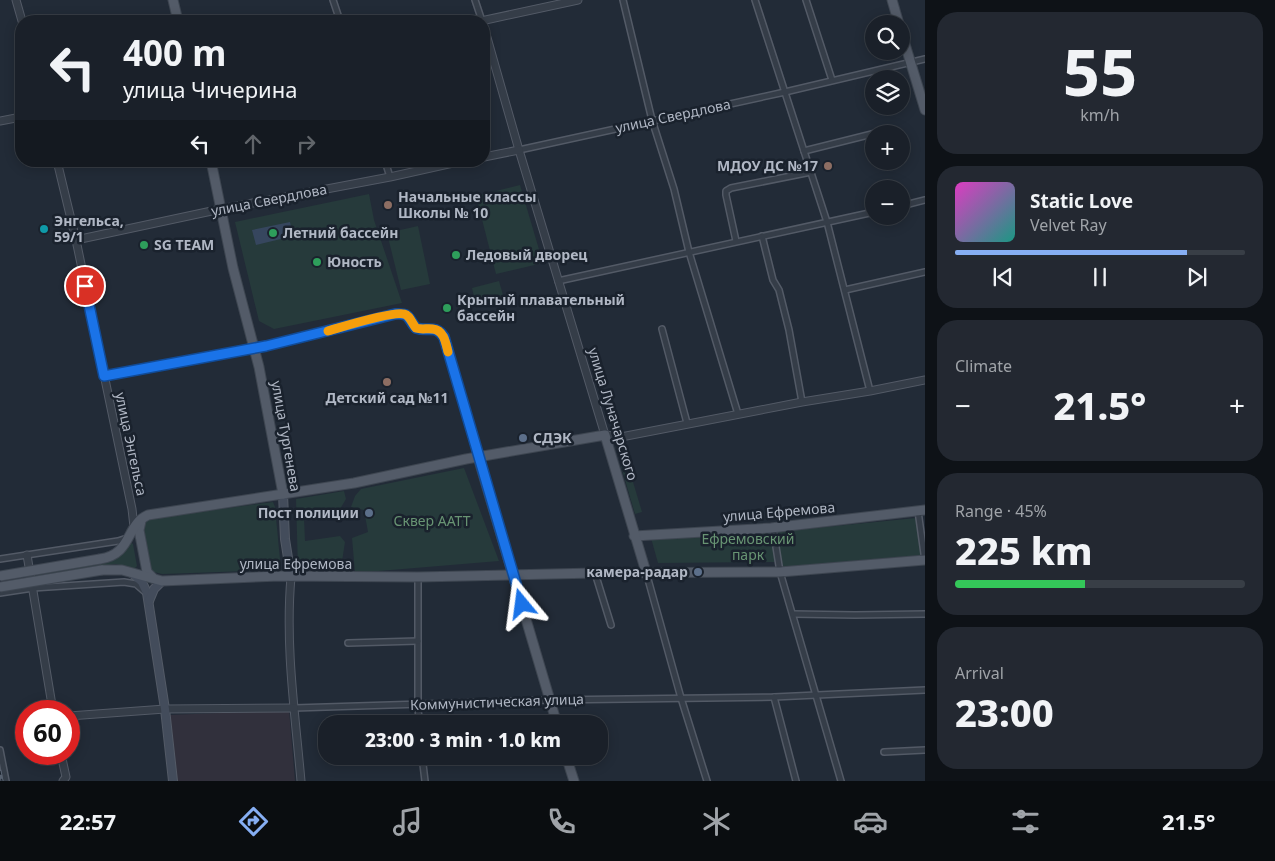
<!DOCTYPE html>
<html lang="en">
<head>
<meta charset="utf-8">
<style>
	:root { --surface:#1a2029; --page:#232831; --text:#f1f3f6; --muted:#9fa3a8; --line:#383e46; --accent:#86aef3 }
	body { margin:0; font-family:"Noto Sans",sans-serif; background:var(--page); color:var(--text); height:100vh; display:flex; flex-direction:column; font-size:19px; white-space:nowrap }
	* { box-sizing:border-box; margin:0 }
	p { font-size:16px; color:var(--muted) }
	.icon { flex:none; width:28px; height:28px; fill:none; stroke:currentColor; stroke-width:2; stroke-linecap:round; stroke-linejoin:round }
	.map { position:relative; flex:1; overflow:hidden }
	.sheet { display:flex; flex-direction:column; gap:12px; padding:12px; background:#0e1217; width:350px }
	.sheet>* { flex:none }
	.hud { position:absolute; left:15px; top:15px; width:475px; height:152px; border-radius:20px; box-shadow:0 2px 12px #0003,0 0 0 1px var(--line); background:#1a2029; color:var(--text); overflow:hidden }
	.buttons { position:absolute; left:865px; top:15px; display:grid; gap:10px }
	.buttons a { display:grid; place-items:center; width:45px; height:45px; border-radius:50%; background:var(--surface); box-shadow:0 2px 12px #0003,0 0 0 1px var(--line); font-size:25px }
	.speed { position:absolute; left:15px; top:700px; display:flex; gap:10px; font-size:25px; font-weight:700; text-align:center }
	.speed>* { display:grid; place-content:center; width:65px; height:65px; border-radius:50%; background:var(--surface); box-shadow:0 2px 12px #0003,0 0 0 1px var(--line); line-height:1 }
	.speed .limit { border:8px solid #d22; background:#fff; color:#111 }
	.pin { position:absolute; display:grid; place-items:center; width:42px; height:42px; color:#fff; margin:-21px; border:2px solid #fff; border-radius:50%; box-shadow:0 1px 5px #0007 }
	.me { position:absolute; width:55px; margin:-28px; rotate:344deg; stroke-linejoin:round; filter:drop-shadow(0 0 4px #0008) }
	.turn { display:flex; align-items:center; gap:18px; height:105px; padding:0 25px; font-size:22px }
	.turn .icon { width:65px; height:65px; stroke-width:2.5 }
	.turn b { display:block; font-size:35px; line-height:42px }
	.lanes { display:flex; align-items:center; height:48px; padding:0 25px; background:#0003; justify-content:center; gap:25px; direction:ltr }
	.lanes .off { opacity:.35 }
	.big { font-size:38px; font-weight:800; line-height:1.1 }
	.sheet .card { flex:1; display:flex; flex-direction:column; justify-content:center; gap:8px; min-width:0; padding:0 18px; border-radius:20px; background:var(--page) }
	.sheet .dial { align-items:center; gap:0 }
	.dial b { font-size:65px; line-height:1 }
	.song { display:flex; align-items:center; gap:15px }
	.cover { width:60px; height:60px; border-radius:8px; background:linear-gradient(135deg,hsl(310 70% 55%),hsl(170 70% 35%)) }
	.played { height:5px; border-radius:2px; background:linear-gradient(90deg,var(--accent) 80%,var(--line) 80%) }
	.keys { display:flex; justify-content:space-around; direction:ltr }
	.heat { display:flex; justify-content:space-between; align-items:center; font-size:28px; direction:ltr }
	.charge { height:8px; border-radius:4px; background:linear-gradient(90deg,#34c759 45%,var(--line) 0) }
	.trip { position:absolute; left:318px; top:715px; width:290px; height:50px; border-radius:20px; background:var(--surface); box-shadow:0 2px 12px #0003,0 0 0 1px var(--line); font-weight:800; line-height:50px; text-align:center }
	.menu { display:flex; height:80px; justify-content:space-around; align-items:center; background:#0a0d10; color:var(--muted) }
	.menu .icon { width:35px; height:35px }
	.menu .active { color:var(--accent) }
	.menu b { font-size:22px; color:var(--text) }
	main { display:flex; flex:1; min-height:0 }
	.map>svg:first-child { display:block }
	.medical { fill:#31303c }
	.green { fill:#263a3b }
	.water { fill:#36465e }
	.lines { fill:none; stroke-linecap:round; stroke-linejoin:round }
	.minor-casing { stroke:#535a66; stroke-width:8 }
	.tertiary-casing { stroke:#535a66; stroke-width:9 }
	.secondary-casing { stroke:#535a66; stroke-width:10 }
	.primary-casing { stroke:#3e4651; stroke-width:11 }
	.minor { stroke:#353d48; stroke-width:5 }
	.tertiary { stroke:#353d48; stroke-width:7 }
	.secondary { stroke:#434c5b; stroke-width:8 }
	.primary { stroke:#535b68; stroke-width:9 }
	.rail-casing { stroke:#57616f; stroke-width:3 }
	.rail { stroke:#1a222d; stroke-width:1; stroke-dasharray:4; stroke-linecap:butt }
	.primary-bridge-casing { stroke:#3e4651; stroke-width:11; stroke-linecap:butt }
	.primary-bridge { stroke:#535b68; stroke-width:9 }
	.route-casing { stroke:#114b97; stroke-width:12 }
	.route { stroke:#1a73e8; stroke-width:9 }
	.slow { stroke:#f59e0b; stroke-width:9 }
	.education-dot { fill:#8d6e63; stroke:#1a222d; stroke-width:2 }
	.culture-dot { fill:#0f9aa8; stroke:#1a222d; stroke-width:2 }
	.leisure-dot { fill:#2e9e5b; stroke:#1a222d; stroke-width:2 }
	.service-dot { fill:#5c6f8a; stroke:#1a222d; stroke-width:2 }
	.labels { text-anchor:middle; stroke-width:5; stroke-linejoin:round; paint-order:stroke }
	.street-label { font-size:14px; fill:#b0b7c4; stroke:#1a222d }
	.poi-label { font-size:14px; font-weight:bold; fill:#b0b7c4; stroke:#1a222d; text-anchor:start }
	.park-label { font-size:14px; fill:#689473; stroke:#1a222d }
</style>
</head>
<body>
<main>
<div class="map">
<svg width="925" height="781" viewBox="0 0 925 781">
	<rect width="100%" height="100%" fill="#222b37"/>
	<!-- medical -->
	<polygon class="medical" points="289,710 295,781 177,781 169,715"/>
	<!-- green -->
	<g class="green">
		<polygon points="520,185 543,263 496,274 476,196"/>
		<polygon points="369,194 374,220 402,303 274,329 259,321 235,222"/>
		<polygon points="418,226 430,284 401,290 387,233"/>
		<polygon points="499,281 503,295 475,301 472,288"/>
		<polygon points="627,462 642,512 635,514 621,466"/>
		<polygon points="464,468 499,561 355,573 352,538 368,532 364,510 351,507 355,496 361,489"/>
		<polygon points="344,491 346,499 340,509 304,518 305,541 340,536 345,542 341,568 298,569 296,499"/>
		<polygon points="273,502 275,507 281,570 162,574 150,571 142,525 148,519"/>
		<polygon points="916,518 921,555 783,567 776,532"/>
		<polygon points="769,531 776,562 658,563 651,538"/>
		<polygon points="131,543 133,544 137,566 134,569 116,564 38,575 37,572 113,560 122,554"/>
	</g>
	<!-- water -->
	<polygon class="water" points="290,222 293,236 256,245 252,230"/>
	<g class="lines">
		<!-- minor casing -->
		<g class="minor-casing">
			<g id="minor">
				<polyline points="333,0 340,21"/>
				<polyline points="475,0 482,21"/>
				<polyline points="623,0 652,120 674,189 689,252 738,414"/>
				<polyline points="755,0 827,222 870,391"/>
				<polyline points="806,0 832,80"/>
				<polyline points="519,150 785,92 925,59"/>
				<polyline points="804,151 876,133"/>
				<polyline points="385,161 390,177"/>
				<polyline points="901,206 925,200"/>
				<polyline points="762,236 773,280 779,290 789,330 802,402"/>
				<polyline points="736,241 726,195 726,191 731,188 811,172"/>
				<polyline points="558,281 874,212"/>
				<polyline points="845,290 925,272"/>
				<polyline points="662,329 687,423"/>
				<polyline points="918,511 925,561"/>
				<polyline points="773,528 780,572 841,781"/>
				<polyline points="0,559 118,541 127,538"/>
				<polyline points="646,572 681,698 707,781"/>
				<polyline points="595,573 611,625"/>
				<polyline points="418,577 418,704 419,724"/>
				<polyline points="0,593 33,588 124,582 136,584 144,591"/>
				<polyline points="793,614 855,615 925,614"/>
				<polyline points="348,643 418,641"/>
				<polyline points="774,697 796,781"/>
				<polyline points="294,708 550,700 774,697 925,690"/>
				<polyline points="0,750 6,781"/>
				<polyline points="884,752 925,750"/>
				<polyline points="422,756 425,781"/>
			</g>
		</g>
		<!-- tertiary casing -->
		<g class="tertiary-casing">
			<g id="tertiary">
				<polyline points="16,0 22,21"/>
				<polyline points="481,21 578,0"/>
				<polyline points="484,27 519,150 605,435 621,437 802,402 870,391 925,380"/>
				<polyline points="0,121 21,117"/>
				<polyline points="484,157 519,150"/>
				<polyline points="57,161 76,240 132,509 134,527"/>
				<polyline points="76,240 221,209 390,177 462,161"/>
				<path d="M104,376L266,346L395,314H403L408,316L416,328C428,332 435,324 444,337L478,457"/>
				<polyline points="27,555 53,711"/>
				<path d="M291,577C285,645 295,713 301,781"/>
				<polyline points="69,716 165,709 294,708"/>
				<polyline points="61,754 66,777 63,781"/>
			</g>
		</g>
		<!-- secondary casing -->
		<g class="secondary-casing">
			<g id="secondary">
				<polyline points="283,494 285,539 291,577"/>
				<polyline points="132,573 142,582 147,593 165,709 173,781"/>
				<polyline points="149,601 154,589 162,581"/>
			</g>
		</g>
		<!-- primary casing -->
		<g class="primary-casing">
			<g id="primary">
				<polyline points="173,0 178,21"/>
				<polyline points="892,0 899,24"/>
				<polyline points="901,31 925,110"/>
				<polyline points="211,161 233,268 259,367 283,494"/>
				<polyline points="478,457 557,724"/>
				<polyline points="141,521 139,530 147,572 153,578"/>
				<polyline points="634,536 771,528 925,510"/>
				<path d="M100,559C133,554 125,525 148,515L354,483L466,459L605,435L646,572"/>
				<polyline points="102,570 122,570 162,581 280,576 418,577 595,573 780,572 925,560"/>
				<polyline points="566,756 574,781"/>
			</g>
		</g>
		<!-- minor -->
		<use href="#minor" class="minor"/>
		<!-- tertiary -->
		<use href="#tertiary" class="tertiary"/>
		<!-- secondary -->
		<use href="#secondary" class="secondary"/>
		<!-- primary -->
		<use href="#primary" class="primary"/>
		<!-- rail casing -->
		<g class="rail-casing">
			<polyline id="rail" points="0,771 2,781"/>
		</g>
		<!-- rail -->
		<use href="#rail" class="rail"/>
		<!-- primary-bridge casing -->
		<g class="primary-bridge-casing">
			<g id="primary-bridge">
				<polyline points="0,576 100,559"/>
				<polyline points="0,587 102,570"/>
			</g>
		</g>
		<!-- primary-bridge -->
		<use href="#primary-bridge" class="primary-bridge"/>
	</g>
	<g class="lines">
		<!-- route casing -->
		<g class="route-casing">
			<path id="route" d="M85,286L104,376L266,346L395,314C411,313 407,318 416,328C428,332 435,324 444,337L522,604"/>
		</g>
		<!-- route -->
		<use href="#route" class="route"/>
		<!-- slow -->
		<path class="slow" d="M328,331C342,327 392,311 404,314C410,315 412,324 416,328C422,330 427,328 433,329C444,330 446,344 448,352"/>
	</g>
	<!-- markers -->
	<g class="education-dot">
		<circle cx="828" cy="166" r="5"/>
		<circle cx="388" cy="205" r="5"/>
		<circle cx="387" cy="382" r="5"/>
	</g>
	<circle class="culture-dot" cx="44" cy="229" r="5"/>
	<g class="leisure-dot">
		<circle cx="273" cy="233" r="5"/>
		<circle cx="144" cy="245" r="5"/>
		<circle cx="456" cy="255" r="5"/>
		<circle cx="317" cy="262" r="5"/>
		<circle cx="447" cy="308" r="5"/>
	</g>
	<g class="service-dot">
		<circle cx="523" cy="438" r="5"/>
		<circle cx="369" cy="513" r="5"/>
		<circle cx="698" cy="572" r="5"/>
	</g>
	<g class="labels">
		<!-- street labels -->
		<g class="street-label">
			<text transform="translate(673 116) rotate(-12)" y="5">улица Свердлова</text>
			<text transform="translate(269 200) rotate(-11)" y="5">улица Свердлова</text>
			<text transform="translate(613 414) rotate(73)" y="5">улица Луначарского</text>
			<text transform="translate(286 436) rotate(80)" y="5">улица Тургенева</text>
			<text transform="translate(131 444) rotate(78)" y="5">улица Энгельса</text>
			<text transform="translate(779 512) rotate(-5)" y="5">улица Ефремова</text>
			<text x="296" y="569">улица Ефремова</text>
			<text transform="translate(497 702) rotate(-2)" y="5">Коммунистическая улица</text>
		</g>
		<!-- poi labels -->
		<g class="poi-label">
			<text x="818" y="171" text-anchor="end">МДОУ ДС №17</text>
			<text x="398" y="202">Начальные классы<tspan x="398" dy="16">Школы № 10</tspan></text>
			<text x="54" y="226">Энгельса,<tspan x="54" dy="16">59/1</tspan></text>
			<text x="283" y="238">Летний бассейн</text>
			<text x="154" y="250">SG TEAM</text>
			<text x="466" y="260">Ледовый дворец</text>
			<text x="327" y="267">Юность</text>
			<text x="457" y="305">Крытый плавательный<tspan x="457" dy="16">бассейн</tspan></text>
			<text x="387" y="403" text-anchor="middle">Детский сад №11</text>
			<text x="533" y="443">СДЭК</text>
			<text x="359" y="518" text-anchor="end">Пост полиции</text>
			<text x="688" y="577" text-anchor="end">камера-радар</text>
		</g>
		<!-- park labels -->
		<g class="park-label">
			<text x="432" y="526">Сквер ААТТ</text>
			<text x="748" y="544">Ефремовский<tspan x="748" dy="16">парк</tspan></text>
		</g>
	</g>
</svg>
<div class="buttons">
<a><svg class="icon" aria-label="search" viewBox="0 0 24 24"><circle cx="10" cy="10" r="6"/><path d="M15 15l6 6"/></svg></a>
<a><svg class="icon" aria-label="layers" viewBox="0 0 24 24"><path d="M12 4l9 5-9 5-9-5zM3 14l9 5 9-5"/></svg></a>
<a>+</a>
<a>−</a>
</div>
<div class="speed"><div class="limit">60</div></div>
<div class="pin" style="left:85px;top:286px;background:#d93025"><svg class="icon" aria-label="arrive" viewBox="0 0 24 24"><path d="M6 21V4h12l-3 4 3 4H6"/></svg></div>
<svg class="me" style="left:522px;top:604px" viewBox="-20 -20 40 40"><path d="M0-17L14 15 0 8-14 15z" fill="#1a73e8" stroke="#fff" stroke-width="4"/></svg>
<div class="trip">23:00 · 3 min · 1.0 km</div>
<div class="hud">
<div class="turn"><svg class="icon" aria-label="left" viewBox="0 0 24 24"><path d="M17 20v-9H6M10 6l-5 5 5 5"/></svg><div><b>400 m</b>улица Чичерина</div></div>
<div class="lanes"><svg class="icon" aria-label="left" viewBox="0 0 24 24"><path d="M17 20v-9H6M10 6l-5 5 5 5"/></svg><svg class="icon off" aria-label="ahead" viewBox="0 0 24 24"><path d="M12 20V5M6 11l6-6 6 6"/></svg><svg class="icon off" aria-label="right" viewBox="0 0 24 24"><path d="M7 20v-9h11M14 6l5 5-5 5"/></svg></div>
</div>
</div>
<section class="sheet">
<div class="card dial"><b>55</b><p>km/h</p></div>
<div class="card">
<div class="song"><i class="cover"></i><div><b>Static Love</b><p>Velvet Ray</p></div></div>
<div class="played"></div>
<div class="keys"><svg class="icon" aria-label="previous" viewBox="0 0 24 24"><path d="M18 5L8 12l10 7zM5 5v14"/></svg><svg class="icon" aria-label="pause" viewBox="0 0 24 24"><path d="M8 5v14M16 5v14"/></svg><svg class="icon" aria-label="next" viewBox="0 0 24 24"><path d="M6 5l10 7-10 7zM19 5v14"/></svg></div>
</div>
<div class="card"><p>Climate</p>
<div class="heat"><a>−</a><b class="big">21.5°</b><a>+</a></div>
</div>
<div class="card"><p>Range · 45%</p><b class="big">225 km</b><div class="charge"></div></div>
<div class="card"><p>Arrival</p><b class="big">23:00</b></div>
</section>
</main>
<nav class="menu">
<b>22:57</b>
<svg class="icon active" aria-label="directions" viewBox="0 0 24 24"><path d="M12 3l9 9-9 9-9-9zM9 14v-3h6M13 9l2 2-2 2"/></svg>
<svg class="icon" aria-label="music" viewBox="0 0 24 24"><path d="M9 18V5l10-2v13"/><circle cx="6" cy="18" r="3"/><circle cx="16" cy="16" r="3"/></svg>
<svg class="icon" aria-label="phone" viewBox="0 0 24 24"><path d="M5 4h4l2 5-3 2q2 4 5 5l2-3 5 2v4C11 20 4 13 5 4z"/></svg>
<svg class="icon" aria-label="climate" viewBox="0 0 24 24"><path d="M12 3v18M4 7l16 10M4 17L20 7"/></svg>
<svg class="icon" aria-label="car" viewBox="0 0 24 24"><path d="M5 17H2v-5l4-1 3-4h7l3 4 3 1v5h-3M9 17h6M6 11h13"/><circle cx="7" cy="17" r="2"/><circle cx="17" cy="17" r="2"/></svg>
<svg class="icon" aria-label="filters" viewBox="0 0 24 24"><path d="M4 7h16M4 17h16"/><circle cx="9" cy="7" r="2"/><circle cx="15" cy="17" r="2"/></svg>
<b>21.5°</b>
</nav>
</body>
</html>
